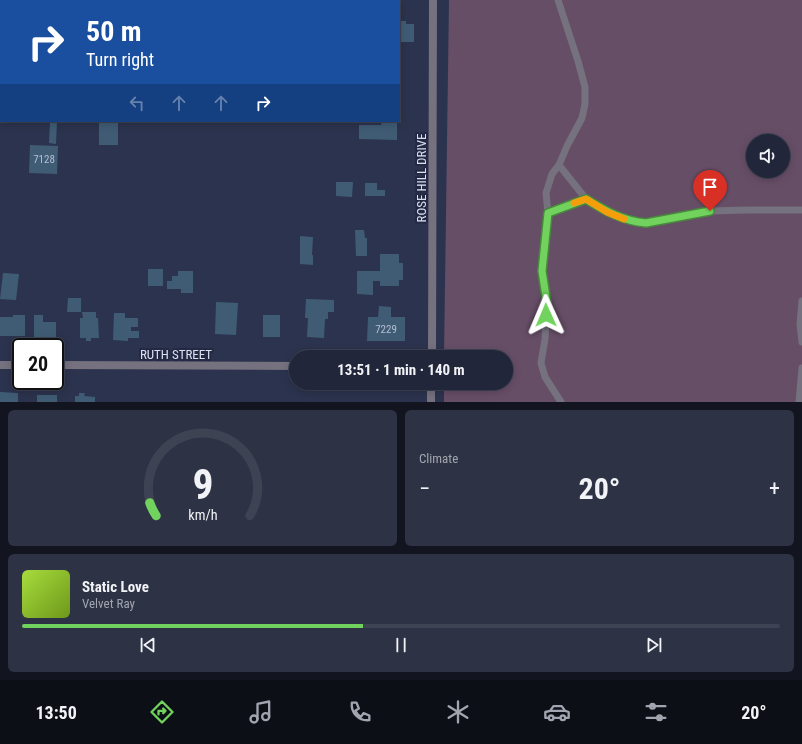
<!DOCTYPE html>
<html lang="en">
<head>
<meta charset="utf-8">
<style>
	:root { --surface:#21263a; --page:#2d3245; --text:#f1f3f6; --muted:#a2a5af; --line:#3e4354; --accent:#71d35e }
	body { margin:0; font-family:"Roboto Condensed",sans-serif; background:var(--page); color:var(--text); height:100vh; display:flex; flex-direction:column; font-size:15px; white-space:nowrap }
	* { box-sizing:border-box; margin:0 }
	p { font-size:13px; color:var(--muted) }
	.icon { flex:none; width:22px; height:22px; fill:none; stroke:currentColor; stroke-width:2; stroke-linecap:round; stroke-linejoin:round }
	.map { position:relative; height:402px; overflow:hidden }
	.panel { display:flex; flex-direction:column; gap:8px; padding:8px; background:#121520; flex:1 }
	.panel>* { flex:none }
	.top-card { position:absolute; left:0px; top:0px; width:400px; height:122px; box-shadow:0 2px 10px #0003,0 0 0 1px var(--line); background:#1a4fa0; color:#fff; overflow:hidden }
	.tools { position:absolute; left:746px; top:134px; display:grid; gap:8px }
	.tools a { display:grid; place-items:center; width:44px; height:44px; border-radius:50%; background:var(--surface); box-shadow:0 2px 10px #0003,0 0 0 1px var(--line); font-size:20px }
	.speed { position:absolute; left:12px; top:338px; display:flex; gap:8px; font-size:20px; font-weight:700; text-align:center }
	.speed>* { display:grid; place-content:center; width:52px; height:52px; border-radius:50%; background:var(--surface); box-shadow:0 2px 10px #0003,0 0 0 1px var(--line); line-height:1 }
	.speed .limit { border:2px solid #111; border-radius:6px; background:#fff; color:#111 }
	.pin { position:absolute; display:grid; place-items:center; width:34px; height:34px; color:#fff; margin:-41px -17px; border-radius:50% 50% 50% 0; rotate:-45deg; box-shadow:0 0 4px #0007 }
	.pin .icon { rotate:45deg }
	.me { position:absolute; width:44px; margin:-22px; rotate:359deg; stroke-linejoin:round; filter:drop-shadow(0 0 3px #0008) }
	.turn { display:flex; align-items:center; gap:14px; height:84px; padding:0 20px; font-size:18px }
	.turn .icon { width:52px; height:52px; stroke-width:2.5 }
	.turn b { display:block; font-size:28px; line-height:34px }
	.lanes { display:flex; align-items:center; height:38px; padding:0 20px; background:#0003; justify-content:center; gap:20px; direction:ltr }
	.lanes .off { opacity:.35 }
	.big { font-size:30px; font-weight:700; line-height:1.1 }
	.panel .card { flex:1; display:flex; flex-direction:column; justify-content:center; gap:6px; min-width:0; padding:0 14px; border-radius:6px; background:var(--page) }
	.panel .dial { align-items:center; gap:0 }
	.dial svg { height:104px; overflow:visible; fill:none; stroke:var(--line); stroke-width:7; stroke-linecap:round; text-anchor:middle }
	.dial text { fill:var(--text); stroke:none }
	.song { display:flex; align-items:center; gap:12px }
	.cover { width:48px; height:48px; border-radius:6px; background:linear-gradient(135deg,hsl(80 70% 55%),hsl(80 70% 35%)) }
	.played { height:4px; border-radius:2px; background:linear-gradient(90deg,var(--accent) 45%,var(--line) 45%) }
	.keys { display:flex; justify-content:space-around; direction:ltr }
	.heat { display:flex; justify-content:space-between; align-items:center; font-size:22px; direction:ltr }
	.panel .tiles { flex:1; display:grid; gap:8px; grid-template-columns:1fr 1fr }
	.card:last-child { grid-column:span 2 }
	.trip { position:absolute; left:289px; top:350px; width:224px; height:40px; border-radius:20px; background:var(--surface); box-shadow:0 2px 10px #0003,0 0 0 1px var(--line); font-weight:700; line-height:40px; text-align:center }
	.dock { display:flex; height:64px; justify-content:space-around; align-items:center; background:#0d0f17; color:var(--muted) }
	.dock .icon { width:28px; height:28px }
	.dock .on { color:var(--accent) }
	.dock b { font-size:18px; color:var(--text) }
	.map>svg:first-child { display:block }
	.green { fill:#664e67; fill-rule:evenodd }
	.building { fill:#405c75 }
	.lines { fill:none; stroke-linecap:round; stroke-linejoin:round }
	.lane { stroke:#75717e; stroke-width:7 }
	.street { stroke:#75717e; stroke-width:8 }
	.route-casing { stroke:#49893d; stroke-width:10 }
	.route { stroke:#71d35e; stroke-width:7 }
	.slow { stroke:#f59e0b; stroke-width:7 }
	.labels { text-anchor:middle; stroke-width:4; stroke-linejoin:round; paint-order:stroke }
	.number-label { font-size:11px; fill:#b4bfd2 }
	.street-label { font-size:13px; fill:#dbe0f1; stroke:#232943 }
</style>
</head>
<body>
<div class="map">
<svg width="802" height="402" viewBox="0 0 802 402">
	<rect width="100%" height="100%" fill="#2c334e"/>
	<!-- green -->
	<path class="green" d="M449,0H802V402H444V383H506V357H444ZM753,141H783V171H753Z"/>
	<!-- building -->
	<g class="building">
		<polygon points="399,21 406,21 406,24 414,24 414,42 399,42"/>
		<polygon points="50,121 57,121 56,144 49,143"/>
		<rect x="99" y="121" width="19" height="24"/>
		<polygon points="382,121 397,121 397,140 359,139 359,125 381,125"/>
		<polygon points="30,145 58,146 57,174 29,173"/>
		<polygon points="336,182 353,182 352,197 336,196"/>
		<polygon points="365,183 377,183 377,190 385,190 385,196 365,196"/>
		<polygon points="355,230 364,230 365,238 367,238 367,256 356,256"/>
		<polygon points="300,236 313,237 312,255 313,255 313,265 300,264"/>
		<polygon points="380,254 399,254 399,263 403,263 403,280 399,280 399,286 380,286 380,281 373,281 373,295 357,294 357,271 380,271"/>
		<rect x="148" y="269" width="15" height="17"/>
		<polygon points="178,271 193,271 193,293 181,293 181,289 167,289 167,281 172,281 172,276 178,276"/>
		<polygon points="3,273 19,274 16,300 0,299"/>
		<polygon points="68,298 81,298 81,312 67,312"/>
		<polygon points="306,299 334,300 334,312 328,312 328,319 325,319 324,338 307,337 308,318 305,318"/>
		<polygon points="216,302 238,303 236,335 215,334"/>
		<polygon points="379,306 391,307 391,317 405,317 405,341 367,341 368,317 378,317"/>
		<polygon points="82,312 96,312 96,318 98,318 99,338 91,338 91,341 86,341 86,338 80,338 80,318 83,318"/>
		<polygon points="114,313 125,313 125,318 138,318 138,327 131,327 131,331 139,331 139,338 128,338 128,341 113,340"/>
		<polygon points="13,315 25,315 25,336 0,336 0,317 13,317"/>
		<polygon points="34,315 43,315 43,322 56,322 56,337 34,337"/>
		<rect x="263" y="315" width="17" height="22"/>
		<polygon points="0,392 18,393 18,402 0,402"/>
		<polygon points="79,393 85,393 84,396 95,397 95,402 75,402 75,396 79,396"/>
		<rect x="37" y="395" width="20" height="7"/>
	</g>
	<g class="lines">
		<!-- lane -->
		<g class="lane">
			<polyline points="558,0 578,61 585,87 585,104 582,118 567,146 559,165 552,174 546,193 548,213 542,271 547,303 545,339 541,363 545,377 561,402"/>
			<polyline points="559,165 586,199 607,212 620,217 636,222 646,223 710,211 747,210 802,210"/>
			<polyline points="548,213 586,199"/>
			<polyline points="802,301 800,324 802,342"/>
			<polyline points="799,402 802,368"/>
		</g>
		<!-- street -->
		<g class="street">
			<polyline points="432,357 433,0"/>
			<polyline points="0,365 21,365"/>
			<polyline points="55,365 296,366"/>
			<polyline points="431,402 431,383"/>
		</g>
	</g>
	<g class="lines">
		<!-- route casing -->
		<g class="route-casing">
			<path id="route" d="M546,315L547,303L542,271L548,213L586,199C605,211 623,221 646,223L710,211"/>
		</g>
		<!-- route -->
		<use href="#route" class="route"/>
		<!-- slow -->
		<polyline class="slow" points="574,203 586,199 607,212 624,219"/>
	</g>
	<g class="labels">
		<!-- number labels -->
		<g class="number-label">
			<text x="44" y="163">7128</text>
			<text x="386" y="333">7229</text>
		</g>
		<!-- street labels -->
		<g class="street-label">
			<text transform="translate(421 178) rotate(-90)" y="5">ROSE HILL DRIVE</text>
			<text x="176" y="359">RUTH STREET</text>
		</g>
	</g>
</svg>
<div class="tools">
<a><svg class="icon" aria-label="sound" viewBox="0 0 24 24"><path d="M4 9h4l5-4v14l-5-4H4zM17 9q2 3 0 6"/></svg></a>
</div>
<div class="speed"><div class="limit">20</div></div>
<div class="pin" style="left:710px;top:211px;background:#d93025"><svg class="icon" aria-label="arrive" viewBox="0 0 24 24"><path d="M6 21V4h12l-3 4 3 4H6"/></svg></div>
<svg class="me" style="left:546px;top:315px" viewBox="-20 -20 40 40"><path d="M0-17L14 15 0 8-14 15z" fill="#71d35e" stroke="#fff" stroke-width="4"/></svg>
<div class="trip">13:51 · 1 min · 140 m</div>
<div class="top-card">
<div class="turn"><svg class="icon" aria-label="right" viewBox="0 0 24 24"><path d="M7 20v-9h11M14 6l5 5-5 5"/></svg><div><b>50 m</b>Turn right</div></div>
<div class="lanes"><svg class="icon off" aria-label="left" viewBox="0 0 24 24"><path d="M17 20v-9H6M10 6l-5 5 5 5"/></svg><svg class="icon off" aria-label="ahead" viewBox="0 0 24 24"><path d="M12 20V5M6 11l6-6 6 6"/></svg><svg class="icon off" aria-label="ahead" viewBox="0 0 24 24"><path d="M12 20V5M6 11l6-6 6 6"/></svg><svg class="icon" aria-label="right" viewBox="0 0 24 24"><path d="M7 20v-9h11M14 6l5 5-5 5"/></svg></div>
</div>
</div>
<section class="panel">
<div class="tiles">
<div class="card dial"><svg viewBox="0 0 100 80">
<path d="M14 69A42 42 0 1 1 86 69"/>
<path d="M14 69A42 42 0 0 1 9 59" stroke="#71d35e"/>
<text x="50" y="56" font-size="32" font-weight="700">9</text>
<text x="50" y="72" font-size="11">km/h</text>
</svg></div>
<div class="card"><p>Climate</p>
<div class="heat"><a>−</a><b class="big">20°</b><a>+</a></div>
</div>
<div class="card">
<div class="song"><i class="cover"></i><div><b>Static Love</b><p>Velvet Ray</p></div></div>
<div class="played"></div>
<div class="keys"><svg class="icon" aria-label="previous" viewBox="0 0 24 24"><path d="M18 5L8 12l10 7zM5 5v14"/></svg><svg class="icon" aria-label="pause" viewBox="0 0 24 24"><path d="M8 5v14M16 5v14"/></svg><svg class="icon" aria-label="next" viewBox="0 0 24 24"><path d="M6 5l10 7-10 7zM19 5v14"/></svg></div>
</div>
</div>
</section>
<nav class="dock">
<b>13:50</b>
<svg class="icon on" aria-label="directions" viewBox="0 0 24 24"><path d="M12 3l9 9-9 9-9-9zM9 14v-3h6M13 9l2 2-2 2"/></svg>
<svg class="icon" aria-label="music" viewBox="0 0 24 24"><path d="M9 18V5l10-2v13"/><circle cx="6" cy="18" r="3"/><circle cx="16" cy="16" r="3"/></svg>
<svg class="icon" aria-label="phone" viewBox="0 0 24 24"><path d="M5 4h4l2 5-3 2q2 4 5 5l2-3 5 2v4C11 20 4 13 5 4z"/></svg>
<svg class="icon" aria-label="climate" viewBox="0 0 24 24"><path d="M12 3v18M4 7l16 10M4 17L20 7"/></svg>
<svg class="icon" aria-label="car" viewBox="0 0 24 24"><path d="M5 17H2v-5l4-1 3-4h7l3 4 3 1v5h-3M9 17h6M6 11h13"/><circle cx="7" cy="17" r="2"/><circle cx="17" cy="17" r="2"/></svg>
<svg class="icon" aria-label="filters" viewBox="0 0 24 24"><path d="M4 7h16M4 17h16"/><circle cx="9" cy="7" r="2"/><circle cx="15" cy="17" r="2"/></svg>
<b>20°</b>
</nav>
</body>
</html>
